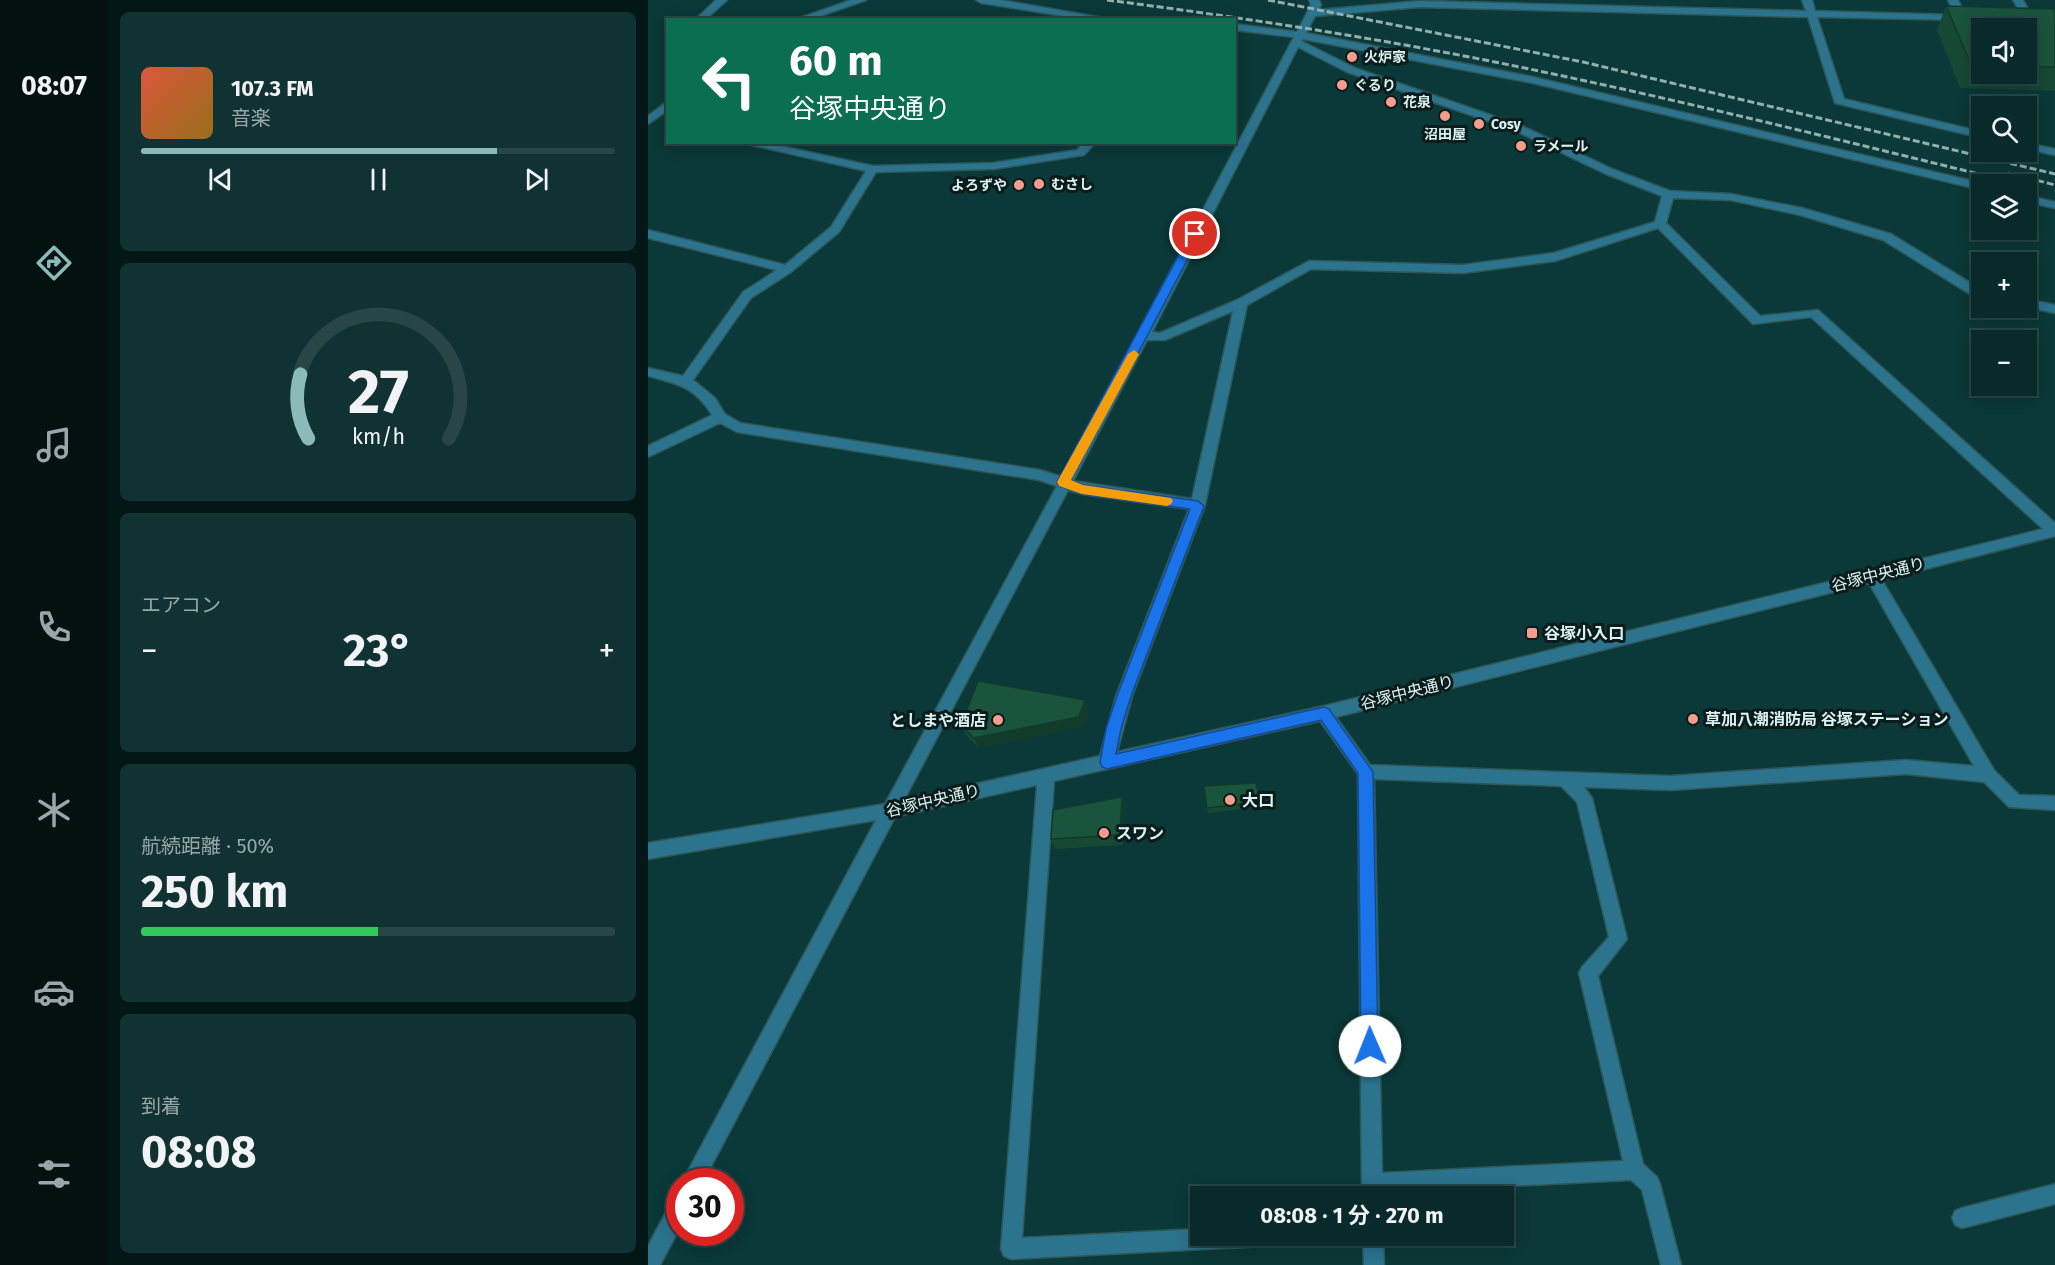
<!DOCTYPE html>
<html lang="ja">
<head>
<meta charset="utf-8">
<style>
	:root { --surface:#082a2a; --page:#113232; --text:#f1f3f6; --muted:#98a7a8; --line:#294647; --accent:#8bbbb9 }
	body { margin:0; font-family:"Fira Sans","Noto Sans JP",sans-serif; background:var(--page); color:var(--text); height:100vh; display:flex; flex-direction:column; font-size:22px; white-space:nowrap }
	* { box-sizing:border-box; margin:0 }
	p { font-size:20px; color:var(--muted) }
	.icon { flex:none; width:33px; height:33px; fill:none; stroke:currentColor; stroke-width:2; stroke-linecap:round; stroke-linejoin:round }
	.map { position:relative; flex:1; overflow:hidden }
	.sheet { display:flex; flex-direction:column; gap:12px; padding:12px; background:#041717; width:540px }
	.sheet>* { flex:none }
	.guide { position:absolute; left:18px; top:18px; width:570px; height:126px; border-radius:0px; box-shadow:0 3px 15px #0003,0 0 0 2px var(--line); background:#0b6e4f; color:#fff; overflow:hidden }
	.fabs { position:absolute; left:1323px; top:18px; display:grid; gap:12px }
	.fabs a { display:grid; place-items:center; width:66px; height:66px; border-radius:0px; background:var(--surface); box-shadow:0 3px 15px #0003,0 0 0 2px var(--line); font-size:30px }
	.speed { position:absolute; left:18px; top:1168px; display:flex; gap:12px; font-size:30px; font-weight:700; text-align:center }
	.speed>* { display:grid; place-content:center; width:78px; height:78px; border-radius:50%; background:var(--surface); box-shadow:0 3px 15px #0003,0 0 0 2px var(--line); line-height:1 }
	.speed .limit { border:9px solid #d22; background:#fff; color:#111 }
	.pin { position:absolute; display:grid; place-items:center; width:51px; height:51px; color:#fff; margin:-26px; border:3px solid #fff; border-radius:50%; box-shadow:0 2px 6px #0007 }
	.me { position:absolute; width:66px; margin:-33px; rotate:359deg; stroke-linejoin:round; filter:drop-shadow(0 0 4px #0008) }
	.turn { display:flex; align-items:center; gap:21px; height:126px; padding:0 24px; font-size:27px }
	.turn .icon { width:78px; height:78px; stroke-width:2.5 }
	.turn b { display:block; font-size:42px; line-height:51px }
	.big { font-size:45px; font-weight:700; line-height:1.1 }
	.sheet .widget { flex:1; display:flex; flex-direction:column; justify-content:center; gap:9px; min-width:0; padding:0 21px; border-radius:9px; background:var(--page) }
	.sheet .dial { align-items:center; gap:0 }
	.dial svg { height:156px; overflow:visible; fill:none; stroke:var(--line); stroke-width:7; stroke-linecap:round; text-anchor:middle }
	.dial text { fill:var(--text); stroke:none }
	.song { display:flex; align-items:center; gap:18px }
	.cover { width:72px; height:72px; border-radius:9px; background:linear-gradient(135deg,hsl(10 70% 55%),hsl(40 70% 35%)) }
	.played { height:6px; border-radius:3px; background:linear-gradient(90deg,var(--accent) 75%,var(--line) 75%) }
	.keys { display:flex; justify-content:space-around; direction:ltr }
	.heat { display:flex; justify-content:space-between; align-items:center; font-size:33px; direction:ltr }
	.charge { height:9px; border-radius:4px; background:linear-gradient(90deg,#34c759 50%,var(--line) 0) }
	.trip { position:absolute; left:542px; top:1186px; width:324px; height:60px; border-radius:0px; background:var(--surface); box-shadow:0 3px 15px #0003,0 0 0 2px var(--line); font-weight:700; line-height:60px; text-align:center }
	main { display:flex; flex:1; min-height:0 }
	.menu { display:flex; flex-direction:column; width:108px; justify-content:space-around; align-items:center; background:#031111; color:var(--muted) }
	.menu .icon { width:42px; height:42px }
	.menu .on { color:var(--accent) }
	.menu b { font-size:27px; color:var(--text) }
	.map>svg:first-child { display:block }
	.lines { fill:none; stroke-linecap:round; stroke-linejoin:round }
	.minor-casing { stroke:#2d5656; stroke-width:3 }
	.minor { fill:#2c738e; fill-rule:evenodd }
	.rail { stroke:#91afaf; stroke-width:3; stroke-dasharray:7 3; stroke-linecap:butt }
	.wall { fill:#164834; fill-rule:evenodd }
	.shaded-wall { fill:#123b2a }
	.building { fill:#1a543c; stroke:#123b2a; stroke-width:1.5 }
	.route { fill:#1a73e8; stroke:#114b97; stroke-width:1.5 }
	.slow { fill:#f59e0b }
	.poi-dot { fill:#f49d8c; stroke:#0b1c1c; stroke-width:2 }
	.labels { text-anchor:middle; stroke-width:6; stroke-linejoin:round; paint-order:stroke }
	.far-poi-label { font-size:14px; font-weight:bold; fill:#ddf3f2; stroke:#0b1c1c; text-anchor:start }
	.street-label { font-size:16px; fill:#ddf3f2; stroke:#0b1c1c }
	.poi-label { font-size:16px; font-weight:bold; fill:#ddf3f2; stroke:#0b1c1c; text-anchor:start }
</style>
</head>
<body>
<main>
<nav class="menu">
<b>08:07</b>
<svg class="icon on" aria-label="directions" viewBox="0 0 24 24"><path d="M12 3l9 9-9 9-9-9zM9 14v-3h6M13 9l2 2-2 2"/></svg>
<svg class="icon" aria-label="music" viewBox="0 0 24 24"><path d="M9 18V5l10-2v13"/><circle cx="6" cy="18" r="3"/><circle cx="16" cy="16" r="3"/></svg>
<svg class="icon" aria-label="phone" viewBox="0 0 24 24"><path d="M5 4h4l2 5-3 2q2 4 5 5l2-3 5 2v4C11 20 4 13 5 4z"/></svg>
<svg class="icon" aria-label="climate" viewBox="0 0 24 24"><path d="M12 3v18M4 7l16 10M4 17L20 7"/></svg>
<svg class="icon" aria-label="car" viewBox="0 0 24 24"><path d="M5 17H2v-5l4-1 3-4h7l3 4 3 1v5h-3M9 17h6M6 11h13"/><circle cx="7" cy="17" r="2"/><circle cx="17" cy="17" r="2"/></svg>
<svg class="icon" aria-label="filters" viewBox="0 0 24 24"><path d="M4 7h16M4 17h16"/><circle cx="9" cy="7" r="2"/><circle cx="15" cy="17" r="2"/></svg>
</nav>
<section class="sheet">
<div class="widget">
<div class="song"><i class="cover"></i><div><b>107.3 FM</b><p>音楽</p></div></div>
<div class="played"></div>
<div class="keys"><svg class="icon" aria-label="previous" viewBox="0 0 24 24"><path d="M18 5L8 12l10 7zM5 5v14"/></svg><svg class="icon" aria-label="pause" viewBox="0 0 24 24"><path d="M8 5v14M16 5v14"/></svg><svg class="icon" aria-label="next" viewBox="0 0 24 24"><path d="M6 5l10 7-10 7zM19 5v14"/></svg></div>
</div>
<div class="widget dial"><svg viewBox="0 0 100 80">
<path d="M14 69A42 42 0 1 1 86 69"/>
<path d="M14 69A42 42 0 0 1 10 36" stroke="#8bbbb9"/>
<text x="50" y="56" font-size="32" font-weight="700">27</text>
<text x="50" y="72" font-size="11">km/h</text>
</svg></div>
<div class="widget"><p>エアコン</p>
<div class="heat"><a>−</a><b class="big">23°</b><a>+</a></div>
</div>
<div class="widget"><p>航続距離 · 50%</p><b class="big">250 km</b><div class="charge"></div></div>
<div class="widget"><p>到着</p><b class="big">08:08</b></div>
</section>
<div class="map">
<svg width="1407" height="1265" viewBox="0 0 1407 1265">
	<rect width="100%" height="100%" fill="#0b3838"/>
	<g class="lines">
		<!-- minor casing -->
		<g class="minor-casing">
			<g id="minor">
				<polygon points="68,0 79,0 57,20 47,20"/>
				<polygon points="203,0 218,0 161,20 146,20"/>
				<polygon points="328,0 352,0 467,20 441,20 333,3"/>
				<path d="M661,0H671L673,5L670,10L772,1L1158,11L1154,0H1164L1167,11L1307,15L1300,0H1310L1319,18L1317,20L1169,17L1196,99L1334,132V138L1187,103L1160,17L772,7L667,16L658,33L885,77L1337,184H1334V190L885,83L655,39L653,41L707,68L874,126L964,169L1022,191L1083,194L1154,208L1243,234L1329,287L1334,288V296L1322,294L1235,240L1152,215L1083,200L1025,198L1018,223L1112,316L1170,310L1407,523V536L1234,580L1346,770L1371,795L1407,796V810L1361,807L1336,782L1258,774L1022,790L936,787L944,798L979,939L950,976L995,1164L1009,1177L1012,1184L1033,1265H1013L994,1190L983,1180L734,1192V1197H714L710,774L672,721L406,781L374,1238L552,1229V1236H626L623,1243L616,1246L363,1259L356,1256L353,1249L389,785L247,817L55,1182H34L228,820L0,859V843L237,804L409,486L391,480L89,432L72,423L0,457V446L64,415C47,387 30,384 0,376V368L35,376L95,292L129,270L0,238V230L137,265L183,227L218,171L91,142H114L225,166L345,163L429,150L436,142H448L436,155L345,169L228,172L191,232L143,272L103,298L45,380L67,398L77,414L92,423L392,470L414,477L646,37L586,30V24L649,32L663,5ZM650,47L699,72L866,130L956,173L1014,196L1007,222L906,253L815,265L661,261L589,300L512,333L504,332ZM1010,228L1105,324L1163,317L1395,529L676,706L469,752L484,696L557,505L599,305L663,269L815,273L907,261ZM585,311L544,499L425,481L499,340H517ZM420,490L434,494L541,509L468,696L452,756L256,800ZM1221,583L1326,766L1258,760L1022,776L722,765L688,717ZM726,779L913,786L929,802L961,937L934,967L931,973L975,1161L734,1173Z"/>
				<polygon points="1365,0 1375,0 1386,20 1384,22 1378,22"/>
				<polygon points="20,101 20,110 0,124 0,116"/>
				<polygon points="1378,143 1407,149 1407,155 1378,149"/>
				<polygon points="1378,195 1407,202 1407,208 1378,202"/>
				<polygon points="1378,299 1407,305 1407,313 1378,307"/>
				<polygon points="1407,1184 1407,1204 1314,1228 1307,1225 1304,1218 1307,1211 1314,1208"/>
				<polygon points="32,1196 32,1228 12,1265 0,1265 0,1246 25,1199"/>
				<polygon points="715,1236 735,1236 736,1265 716,1265"/>
			</g>
		</g>
		<!-- minor -->
		<use href="#minor" class="minor"/>
		<!-- rail -->
		<g class="rail">
			<path d="M459,0C591,17 722,37 852,63C1026,98 1199,142 1372,184"/>
			<polyline points="620,0 935,62 1407,174"/>
			<polyline points="1360,173 1407,185"/>
		</g>
	</g>
	<!-- wall -->
	<g class="wall">
		<path d="M1298,6L1407,9V91L1312,88L1289,30ZM1334,28H1378V74H1334Z"/>
		<polygon points="441,711 435,727 331,748 318,735 313,725"/>
		<polygon points="474,797 477,807 475,845 407,849 403,839"/>
		<polygon points="612,802 613,807 560,813 559,808"/>
	</g>
	<!-- shaded-wall -->
	<g class="shaded-wall">
		<polygon points="437,700 441,711 435,727 331,748 326,738"/>
		<polygon points="474,797 477,807 475,845 472,835"/>
	</g>
	<!-- building -->
	<g class="building">
		<polygon points="1298,6 1407,9 1407,67 1378,66 1378,28 1334,28 1334,64 1323,64"/>
		<polygon points="330,681 437,700 431,717 326,738 313,725"/>
		<polygon points="608,783 612,802 559,808 556,786"/>
		<polygon points="474,797 472,835 403,839 405,810"/>
	</g>
	<!-- route -->
	<polygon class="route" points="547,231 553,234 423,480 435,485 550,501 556,506 483,696 473,729 468,754 676,707 681,709 725,772 730,1046 728,1052 722,1054 716,1052 713,1046 710,773 673,720 459,769 454,767 452,762 458,729 469,696 542,509 434,494 411,486 409,482 542,234"/>
	<!-- slow -->
	<polygon class="slow" points="486,350 491,354 423,480 435,485 523,498 525,501 523,504 519,506 434,494 411,486 409,482 480,354"/>
	<!-- markers -->
	<g class="poi-dot">
		<circle cx="704" cy="57" r="6"/>
		<circle cx="694" cy="85" r="6"/>
		<circle cx="743" cy="102" r="6"/>
		<circle cx="797" cy="116" r="6"/>
		<circle cx="831" cy="124" r="6"/>
		<circle cx="873" cy="146" r="6"/>
		<circle cx="391" cy="184" r="6"/>
		<circle cx="371" cy="185" r="6"/>
		<rect x="878" y="627" width="12" height="12" rx="3"/>
		<circle cx="1045" cy="719" r="6"/>
		<circle cx="350" cy="720" r="6"/>
		<circle cx="582" cy="800" r="6"/>
		<circle cx="456" cy="833" r="6"/>
	</g>
	<g class="labels">
		<!-- far-poi labels -->
		<g class="far-poi-label">
			<text x="716" y="62">火炉家</text>
			<text x="706" y="90">ぐるり</text>
			<text x="755" y="107">花泉</text>
			<text x="843" y="129">Cosy</text>
			<text x="797" y="139" text-anchor="middle">沼田屋</text>
			<text x="885" y="151">ラメール</text>
			<text x="403" y="189">むさし</text>
			<text x="359" y="190" text-anchor="end">よろずや</text>
		</g>
		<!-- street labels -->
		<g class="street-label">
			<text transform="translate(1230 574) rotate(-14)" y="6">谷塚中央通り</text>
			<text transform="translate(759 692) rotate(-14)" y="6">谷塚中央通り</text>
			<text transform="translate(285 800) rotate(-13)" y="6">谷塚中央通り</text>
		</g>
		<!-- poi labels -->
		<g class="poi-label">
			<text x="896" y="639">谷塚小入口</text>
			<text x="1057" y="725">草加八潮消防局 谷塚ステーション</text>
			<text x="338" y="726" text-anchor="end">としまや酒店</text>
			<text x="594" y="806">大口</text>
			<text x="468" y="839">スワン</text>
		</g>
	</g>
</svg>
<div class="fabs">
<a><svg class="icon" aria-label="sound" viewBox="0 0 24 24"><path d="M4 9h4l5-4v14l-5-4H4zM17 9q2 3 0 6"/></svg></a>
<a><svg class="icon" aria-label="search" viewBox="0 0 24 24"><circle cx="10" cy="10" r="6"/><path d="M15 15l6 6"/></svg></a>
<a><svg class="icon" aria-label="layers" viewBox="0 0 24 24"><path d="M12 4l9 5-9 5-9-5zM3 14l9 5 9-5"/></svg></a>
<a>+</a>
<a>−</a>
</div>
<div class="speed"><div class="limit">30</div></div>
<div class="pin" style="left:547px;top:234px;background:#d93025"><svg class="icon" aria-label="arrive" viewBox="0 0 24 24"><path d="M6 21V4h12l-3 4 3 4H6"/></svg></div>
<svg class="me" style="left:722px;top:1046px" viewBox="-20 -20 40 40"><circle r="19" fill="#fff"/><path d="M0-13L10 11 0 6-10 11z" fill="#1a73e8"/></svg>
<div class="trip">08:08 · 1 分 · 270 m</div>
<div class="guide">
<div class="turn"><svg class="icon" aria-label="left" viewBox="0 0 24 24"><path d="M17 20v-9H6M10 6l-5 5 5 5"/></svg><div><b>60 m</b>谷塚中央通り</div></div>
</div>
</div>
</main>
</body>
</html>
